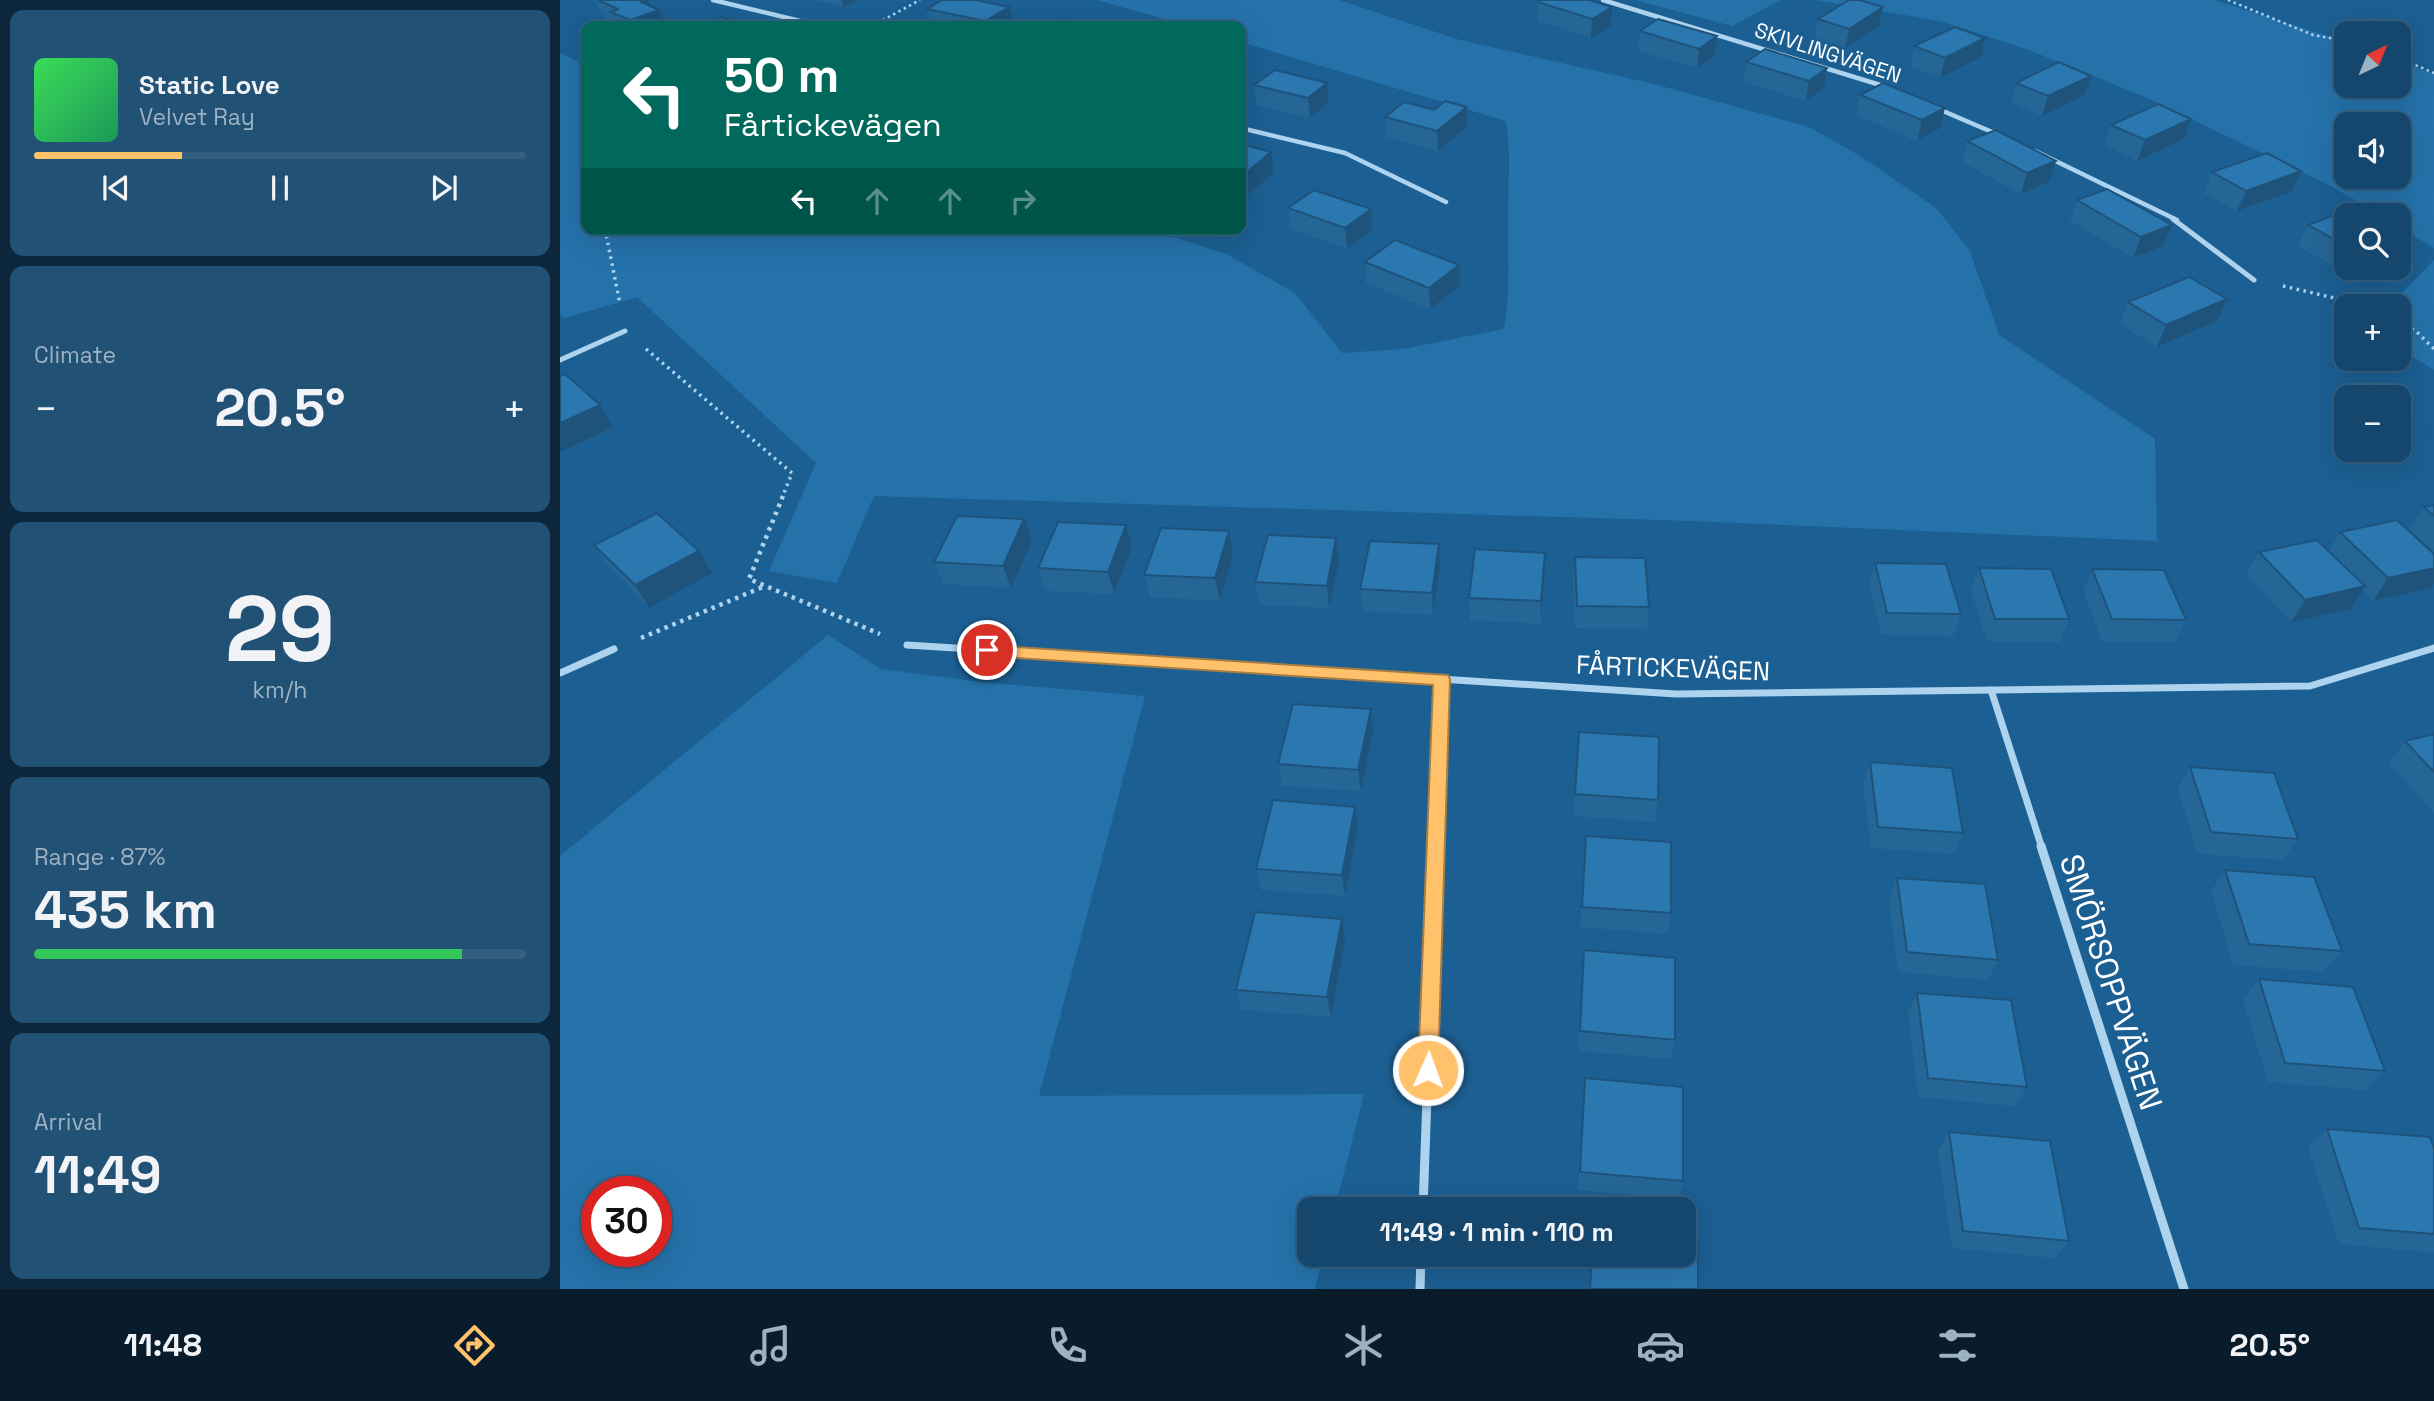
<!DOCTYPE html>
<html lang="en">
<head>
<meta charset="utf-8">
<style>
	:root { --surface:#15476e; --page:#225176; --text:#f1f3f6; --muted:#9db2c2; --line:#345f81; --accent:#ffc16a }
	body { margin:0; font-family:"Space Grotesk",sans-serif; background:var(--page); color:var(--text); height:100vh; display:flex; flex-direction:column; font-size:26px; white-space:nowrap }
	* { box-sizing:border-box; margin:0 }
	p { font-size:23px; color:var(--muted) }
	.icon { flex:none; width:38px; height:38px; fill:none; stroke:currentColor; stroke-width:2; stroke-linecap:round; stroke-linejoin:round }
	.map { position:relative; flex:1; overflow:hidden }
	.details { display:flex; flex-direction:column; gap:10px; padding:10px; background:#0c273c; width:560px }
	.details>* { flex:none }
	.top-card { position:absolute; left:21px; top:21px; width:665px; height:214px; border-radius:14px; box-shadow:0 7px 28px #0002,0 0 0 2px var(--line); background:#00695c; color:#fff; overflow:hidden }
	.needle { width:46px; rotate:43deg }
	.controls { position:absolute; left:1774px; top:21px; display:grid; gap:14px }
	.controls a { display:grid; place-items:center; width:77px; height:77px; border-radius:14px; background:var(--surface); box-shadow:0 7px 28px #0002,0 0 0 2px var(--line); font-size:35px }
	.speed { position:absolute; left:21px; top:1176px; display:flex; gap:14px; font-size:35px; font-weight:700; text-align:center }
	.speed>* { display:grid; place-content:center; width:91px; height:91px; border-radius:50%; background:var(--surface); box-shadow:0 7px 28px #0002,0 0 0 2px var(--line); line-height:1 }
	.speed .limit { border:10px solid #d22; background:#fff; color:#111 }
	.pin { position:absolute; display:grid; place-items:center; width:60px; height:60px; color:#fff; margin:-30px; border:4px solid #fff; border-radius:50%; box-shadow:0 2px 7px #0007 }
	.me { position:absolute; width:77px; margin:-38px; rotate:2deg; stroke-linejoin:round; filter:drop-shadow(0 0 5px #0008) }
	.turn { display:flex; align-items:center; gap:24px; height:147px; padding:0 28px; font-size:32px }
	.turn .icon { width:91px; height:91px; stroke-width:2.5 }
	.turn b { display:block; font-size:49px; line-height:60px }
	.lanes { display:flex; align-items:center; height:66px; padding:0 28px; background:#0003; justify-content:center; gap:35px; direction:ltr }
	.lanes .off { opacity:.35 }
	.big { font-size:52px; font-weight:800; line-height:1.1 }
	.details .widget { flex:1; display:flex; flex-direction:column; justify-content:center; gap:10px; min-width:0; padding:0 24px; border-radius:14px; background:var(--page) }
	.details .dial { align-items:center; gap:0 }
	.dial b { font-size:91px; line-height:1 }
	.song { display:flex; align-items:center; gap:21px }
	.cover { width:84px; height:84px; border-radius:10px; background:linear-gradient(135deg,hsl(130 70% 55%),hsl(150 70% 35%)) }
	.played { height:7px; border-radius:4px; background:linear-gradient(90deg,var(--accent) 30%,var(--line) 30%) }
	.keys { display:flex; justify-content:space-around; direction:ltr }
	.heat { display:flex; justify-content:space-between; align-items:center; font-size:38px; direction:ltr }
	.charge { height:10px; border-radius:5px; background:linear-gradient(90deg,#34c759 87%,var(--line) 0) }
	.trip { position:absolute; left:737px; top:1197px; width:399px; height:70px; border-radius:14px; background:var(--surface); box-shadow:0 7px 28px #0002,0 0 0 2px var(--line); font-weight:800; line-height:70px; text-align:center }
	.tab-bar { display:flex; height:112px; justify-content:space-around; align-items:center; background:#081c2c; color:var(--muted) }
	.tab-bar .icon { width:49px; height:49px }
	.tab-bar .active { color:var(--accent) }
	.tab-bar b { font-size:32px; color:var(--text) }
	main { display:flex; flex:1; min-height:0 }
	.map>svg:first-child { display:block }
	.green { fill:#2572ab; fill-rule:evenodd }
	.lines { fill:none; stroke-linecap:round; stroke-linejoin:round }
	.path-far2 { stroke:#add3ef; stroke-width:2.5; stroke-dasharray:2.5 3.5; stroke-linecap:butt }
	.path-far1 { stroke:#add3ef; stroke-width:3.5; stroke-dasharray:2.5 4.5; stroke-linecap:butt }
	.path { stroke:#add3ef; stroke-width:4.5; stroke-dasharray:3.5 5; stroke-linecap:butt }
	.minor-far3 { stroke:#add3ef; stroke-width:4.5 }
	.minor-far2 { stroke:#add3ef; stroke-width:5 }
	.minor-far1 { stroke:#add3ef; stroke-width:7 }
	.minor { stroke:#add3ef; stroke-width:9 }
	.wall { fill:#256697 }
	.shaded-wall { fill:#1e537b }
	.building { fill:#2b77b0; stroke:#1e537b; stroke-width:2 }
	.route { fill:#ffc16a; stroke:#a67d45; stroke-width:2 }
	.labels { text-anchor:middle; stroke-width:7; stroke-linejoin:round; paint-order:stroke }
	.far-street-label { font-size:21px; fill:#fff; stroke:#1c5f92 }
	.street-label { font-size:26px; fill:#fff; stroke:#1c5f92 }
	.near-street-label { font-size:32px; fill:#fff; stroke:#1c5f92 }
</style>
</head>
<body>
<main>
<section class="details">
<div class="widget">
<div class="song"><i class="cover"></i><div><b>Static Love</b><p>Velvet Ray</p></div></div>
<div class="played"></div>
<div class="keys"><svg class="icon" aria-label="previous" viewBox="0 0 24 24"><path d="M18 5L8 12l10 7zM5 5v14"/></svg><svg class="icon" aria-label="pause" viewBox="0 0 24 24"><path d="M8 5v14M16 5v14"/></svg><svg class="icon" aria-label="next" viewBox="0 0 24 24"><path d="M6 5l10 7-10 7zM19 5v14"/></svg></div>
</div>
<div class="widget"><p>Climate</p>
<div class="heat"><a>−</a><b class="big">20.5°</b><a>+</a></div>
</div>
<div class="widget dial"><b>29</b><p>km/h</p></div>
<div class="widget"><p>Range · 87%</p><b class="big">435 km</b><div class="charge"></div></div>
<div class="widget"><p>Arrival</p><b class="big">11:49</b></div>
</section>
<div class="map">
<svg width="1874" height="1289" viewBox="0 0 1874 1289">
	<rect width="100%" height="100%" fill="#1c5f92"/>
	<!-- green -->
	<g class="green">
		<path d="M537,0H779L900,40L1094,84L1249,127L1302,157L1376,208L1410,251L1439,335L1595,439L1597,541L1132,521L314,496L277,583L209,571L256,463L77,297L5,318L0,315V53L26,65V229H588L666,254L735,293L782,353L843,349L944,329C950,295 948,265 948,231C947,193 952,158 946,121L681,42V26H630Z"/>
		<polygon points="1075,0 1221,0 1172,26"/>
		<path d="M1255,0H1654L1787,42V86H1839V61L1874,74V248L1839,227V215H1820L1771,186L1583,96L1469,50L1380,21ZM1787,124H1839V177H1787Z"/>
		<polygon points="1874,260 1874,370 1839,348 1839,306 1829,306"/>
		<path d="M268,635L321,669L421,682L585,696L479,1096L804,1094L775,1209H749V1255H763L755,1289H0V856ZM37,1192H96V1251H37Z"/>
	</g>
	<g class="lines">
		<!-- path-far2 -->
		<g class="path-far2">
			<polyline points="1668,0 1753,35 1787,41"/>
			<polyline points="312,26 360,0"/>
			<polyline points="1839,58 1874,73"/>
		</g>
		<!-- path-far1 -->
		<g class="path-far1">
			<polyline points="45,229 60,304"/>
			<polyline points="1723,286 1809,306"/>
			<polyline points="1839,322 1856,331 1874,349"/>
			<polyline points="86,349 232,473 222,498"/>
		</g>
		<!-- path -->
		<g class="path">
			<polyline points="223,496 189,579 320,634"/>
			<polyline points="81,638 205,586"/>
		</g>
		<!-- minor-far3 -->
		<g class="minor-far3">
			<polyline points="153,0 261,26"/>
			<polyline points="1043,0 1330,88"/>
			<polyline points="1376,108 1439,135"/>
			<polyline points="681,128 785,153 886,202"/>
			<polyline points="1475,151 1617,220"/>
		</g>
		<!-- minor-far2 -->
		<g class="minor-far2">
			<polyline points="1613,219 1694,280"/>
			<polyline points="0,360 65,331"/>
		</g>
		<!-- minor-far1 -->
		<g class="minor-far1">
			<polyline points="347,645 1116,694 1750,686 1874,648"/>
			<polyline points="0,673 54,649"/>
			<polyline points="1431,690 1482,848"/>
			<polyline points="876,848 882,679"/>
		</g>
		<!-- minor -->
		<g class="minor">
			<polyline points="1481,846 1624,1289"/>
			<polyline points="863,1209 876,846"/>
			<polyline points="860,1289 861,1255"/>
		</g>
	</g>
	<!-- wall -->
	<g class="wall">
		<polygon points="35,0 88,0 91,6 106,26 58,26 57,24 43,17"/>
		<polygon points="255,0 298,0 284,7"/>
		<polygon points="978,2 1052,7 1051,26 1031,38 978,21"/>
		<polygon points="449,7 454,26 372,26 367,9"/>
		<polygon points="1323,7 1319,26 1285,48 1255,38 1258,19"/>
		<polygon points="1098,19 1155,55 1137,68 1078,51 1080,31"/>
		<polygon points="1354,46 1421,57 1380,78 1350,66"/>
		<polygon points="1205,49 1264,88 1246,101 1184,82 1186,62"/>
		<polygon points="1531,76 1525,95 1482,116 1451,102 1456,83"/>
		<polygon points="767,83 769,102 750,118 697,105 694,85"/>
		<polygon points="1300,95 1380,128 1357,141 1296,115"/>
		<polygon points="907,107 907,127 878,151 826,137 825,117"/>
		<polygon points="1551,125 1624,139 1577,161 1544,145"/>
		<polygon points="1407,141 1489,182 1461,194 1402,162"/>
		<polygon points="1652,172 1731,192 1677,211 1644,193"/>
		<polygon points="1517,200 1603,246 1573,258 1510,221"/>
		<polygon points="1804,204 1787,262 1775,267 1738,246 1748,225"/>
		<polygon points="728,208 812,230 787,249 731,229"/>
		<polygon points="805,262 900,286 870,309 806,283"/>
		<polygon points="1667,299 1657,321 1597,347 1560,324 1568,302"/>
		<polygon points="1874,505 1874,552 1850,529 1864,507"/>
		<polygon points="566,525 572,547 554,594 486,591 478,568"/>
		<polygon points="1780,532 1874,554 1874,584 1871,588 1813,601 1803,590 1791,609 1731,622 1686,574 1699,552 1769,551"/>
		<polygon points="776,538 779,560 769,608 699,605 695,582"/>
		<polygon points="472,541 451,588 383,584 374,562"/>
		<polygon points="879,544 880,566 873,615 803,611 800,589"/>
		<polygon points="34,545 139,551 152,573 89,608 49,567"/>
		<polygon points="673,554 660,601 590,597 584,575"/>
		<polygon points="1015,557 1089,607 1087,629 1015,628 1013,579"/>
		<polygon points="1315,563 1401,614 1393,636 1321,635 1309,585"/>
		<polygon points="1419,568 1509,619 1500,642 1427,641 1411,591"/>
		<polygon points="1532,569 1626,620 1615,643 1542,641 1523,591"/>
		<polygon points="984,575 981,624 910,620 909,598"/>
		<polygon points="811,709 813,731 801,791 722,786 718,764"/>
		<polygon points="1019,732 1098,800 1095,822 1014,816"/>
		<polygon points="1874,734 1874,813 1829,763 1845,741"/>
		<polygon points="1310,762 1403,833 1394,854 1311,848 1303,784"/>
		<polygon points="1630,767 1738,839 1723,860 1637,854 1618,789"/>
		<polygon points="795,807 798,828 785,896 701,890 696,869"/>
		<polygon points="1024,857 1111,913 1107,934 1020,927"/>
		<polygon points="1665,870 1782,951 1764,972 1673,965 1651,891"/>
		<polygon points="1337,878 1438,960 1428,980 1338,972 1329,899"/>
		<polygon points="785,940 771,1017 682,1010 676,990"/>
		<polygon points="1024,950 1115,1040 1111,1059 1018,1051"/>
		<polygon points="1699,979 1825,1071 1805,1090 1708,1082 1683,999"/>
		<polygon points="1357,993 1467,1087 1455,1106 1358,1097 1348,1013"/>
		<polygon points="1025,1078 1123,1181 1118,1199 1018,1190"/>
		<polygon points="1767,1129 1874,1148 1874,1253 1779,1244 1748,1147"/>
		<polygon points="1389,1132 1509,1241 1495,1258 1392,1248 1378,1151"/>
		<polygon points="1030,1255 1124,1255 1138,1289 1029,1289"/>
	</g>
	<!-- shaded-wall -->
	<g class="shaded-wall">
		<polygon points="85,0 88,0 93,12 99,10 106,26 73,26 70,20 81,2"/>
		<polygon points="281,0 298,0 284,7"/>
		<polygon points="449,7 454,26 426,26 425,21"/>
		<polygon points="1052,7 1051,26 1031,38 1032,19"/>
		<polygon points="1323,7 1319,26 1285,48 1289,29"/>
		<polygon points="1157,36 1155,55 1137,68 1139,49"/>
		<polygon points="1425,38 1421,57 1380,78 1385,58"/>
		<polygon points="1267,68 1264,88 1246,101 1249,81"/>
		<polygon points="1531,76 1525,95 1482,116 1488,96"/>
		<polygon points="767,83 769,102 750,118 748,98"/>
		<polygon points="907,107 907,127 878,151 877,131"/>
		<polygon points="1385,108 1380,128 1357,141 1362,120"/>
		<polygon points="1631,119 1624,139 1577,161 1585,140"/>
		<polygon points="711,152 714,173 681,200 681,177"/>
		<polygon points="1496,161 1489,182 1461,194 1467,173"/>
		<polygon points="1741,171 1731,192 1677,211 1686,191"/>
		<polygon points="811,209 812,230 787,249 785,228"/>
		<polygon points="1612,225 1603,246 1573,258 1581,237"/>
		<polygon points="1787,245 1787,262 1775,267 1786,246"/>
		<polygon points="899,265 900,286 870,309 869,288"/>
		<polygon points="1667,299 1657,321 1597,347 1606,325"/>
		<polygon points="40,405 53,427 0,452 0,423"/>
		<polygon points="464,519 472,541 451,588 443,566"/>
		<polygon points="566,525 572,547 554,594 548,572"/>
		<polygon points="669,531 673,554 660,601 655,578"/>
		<polygon points="776,538 779,560 769,608 767,586"/>
		<polygon points="879,544 880,566 873,615 872,593"/>
		<polygon points="139,551 152,573 89,608 75,585"/>
		<polygon points="985,553 984,575 981,624 981,601"/>
		<polygon points="1874,568 1874,584 1871,588 1813,601 1828,578"/>
		<polygon points="1805,586 1791,609 1731,622 1745,600"/>
		<polygon points="811,709 813,731 801,791 798,770"/>
		<polygon points="795,807 798,828 785,896 782,875"/>
		<polygon points="782,919 785,940 771,1017 767,997"/>
	</g>
	<!-- building -->
	<g class="building">
		<polygon points="38,0 85,0 81,2 99,10 70,20 51,12 58,9"/>
		<polygon points="382,0 415,0 449,7 425,21 367,9"/>
		<polygon points="981,0 1029,0 1052,7 1032,19 978,2"/>
		<polygon points="1289,0 1299,0 1323,7 1289,29 1258,19"/>
		<polygon points="160,17 198,26 140,26"/>
		<polygon points="502,19 534,26 489,26"/>
		<polygon points="1098,19 1157,36 1139,49 1080,31"/>
		<polygon points="1395,27 1425,38 1385,58 1354,46"/>
		<polygon points="1205,49 1267,68 1249,81 1186,62"/>
		<polygon points="1499,62 1531,76 1488,96 1456,83"/>
		<polygon points="715,70 767,83 748,98 694,85"/>
		<polygon points="1323,83 1385,108 1362,120 1300,95"/>
		<polygon points="885,101 907,107 877,131 825,117 844,102 874,110"/>
		<polygon points="1598,104 1631,119 1585,140 1551,125"/>
		<polygon points="1436,130 1496,161 1467,173 1407,141"/>
		<polygon points="681,144 711,152 681,177"/>
		<polygon points="1707,153 1741,171 1686,191 1652,172"/>
		<polygon points="1547,189 1612,225 1581,237 1517,200"/>
		<polygon points="754,190 811,209 785,228 728,208"/>
		<polygon points="1804,204 1825,215 1787,215 1787,245 1786,246 1748,225"/>
		<polygon points="835,240 899,265 869,288 805,262"/>
		<polygon points="1629,277 1667,299 1606,325 1568,302"/>
		<polygon points="5,374 40,405 0,423 0,376"/>
		<polygon points="1874,505 1874,516 1864,507"/>
		<polygon points="97,513 139,551 75,585 34,545"/>
		<polygon points="397,516 464,519 443,566 374,562"/>
		<polygon points="1837,520 1874,554 1874,568 1828,578 1780,532"/>
		<polygon points="498,522 566,525 548,572 478,568"/>
		<polygon points="601,528 669,531 655,578 584,575"/>
		<polygon points="708,535 776,538 767,586 695,582"/>
		<polygon points="1757,540 1805,586 1745,600 1699,552"/>
		<polygon points="810,541 879,544 872,593 800,589"/>
		<polygon points="915,549 985,553 981,601 909,598"/>
		<polygon points="1015,557 1085,558 1089,607 1017,606"/>
		<polygon points="1315,563 1386,564 1401,614 1327,613"/>
		<polygon points="1419,568 1491,569 1509,619 1435,619"/>
		<polygon points="1532,569 1604,570 1626,620 1552,619"/>
		<polygon points="733,704 811,709 798,770 718,764"/>
		<polygon points="1019,732 1099,737 1098,800 1015,794"/>
		<polygon points="1874,734 1874,772 1845,741"/>
		<polygon points="1310,762 1392,768 1403,833 1318,827"/>
		<polygon points="1630,767 1714,773 1738,839 1651,832"/>
		<polygon points="713,800 795,807 782,875 696,869"/>
		<polygon points="1026,836 1111,842 1111,913 1022,907"/>
		<polygon points="1665,870 1754,877 1782,951 1689,944"/>
		<polygon points="1337,878 1425,884 1438,960 1347,952"/>
		<polygon points="695,912 782,919 767,997 676,990"/>
		<polygon points="1024,950 1115,958 1115,1040 1020,1031"/>
		<polygon points="1699,979 1793,987 1825,1071 1725,1063"/>
		<polygon points="1357,993 1451,1000 1467,1087 1368,1078"/>
		<polygon points="1025,1078 1123,1087 1123,1181 1020,1172"/>
		<polygon points="1767,1129 1870,1137 1874,1148 1874,1234 1799,1228"/>
		<polygon points="1389,1132 1490,1141 1509,1241 1403,1231"/>
		<polygon points="1124,1240 1138,1242 1138,1289 1030,1289 1032,1255 1124,1255"/>
	</g>
	<!-- route -->
	<polygon class="route" points="427,645 888,675 890,679 878,1070 875,1077 868,1079 861,1077 858,1070 873,685 427,656 419,650"/>
	<g class="labels">
		<!-- far-street labels -->
		<g class="far-street-label">
			<text transform="translate(1268 53) rotate(18)" y="7">SKIVLINGVÄGEN</text>
		</g>
		<!-- street labels -->
		<g class="street-label">
			<text transform="translate(1113 668) rotate(2)" y="9">FÅRTICKEVÄGEN</text>
		</g>
		<!-- near-street labels -->
		<g class="near-street-label">
			<text transform="translate(1551 982) rotate(72)" y="11">SMÖRSOPPVÄGEN</text>
		</g>
	</g>
</svg>
<div class="controls">
<a><svg class="needle" viewBox="-14 -14 28 28"><path d="M0-13l5 13h-10z" fill="#e53935"/><path d="M0 13l5-13h-10z" fill="#9db2c2"/></svg></a>
<a><svg class="icon" aria-label="sound" viewBox="0 0 24 24"><path d="M4 9h4l5-4v14l-5-4H4zM17 9q2 3 0 6"/></svg></a>
<a><svg class="icon" aria-label="search" viewBox="0 0 24 24"><circle cx="10" cy="10" r="6"/><path d="M15 15l6 6"/></svg></a>
<a>+</a>
<a>−</a>
</div>
<div class="speed"><div class="limit">30</div></div>
<div class="pin" style="left:427px;top:650px;background:#d93025"><svg class="icon" aria-label="arrive" viewBox="0 0 24 24"><path d="M6 21V4h12l-3 4 3 4H6"/></svg></div>
<svg class="me" style="left:868px;top:1070px" viewBox="-20 -20 40 40"><circle r="17" fill="#ffc16a" stroke="#fff" stroke-width="3"/><path d="M0-11L8 9 0 5-8 9z" fill="#fff"/></svg>
<div class="trip">11:49 · 1 min · 110 m</div>
<div class="top-card">
<div class="turn"><svg class="icon" aria-label="left" viewBox="0 0 24 24"><path d="M17 20v-9H6M10 6l-5 5 5 5"/></svg><div><b>50 m</b>Fårtickevägen</div></div>
<div class="lanes"><svg class="icon" aria-label="left" viewBox="0 0 24 24"><path d="M17 20v-9H6M10 6l-5 5 5 5"/></svg><svg class="icon off" aria-label="ahead" viewBox="0 0 24 24"><path d="M12 20V5M6 11l6-6 6 6"/></svg><svg class="icon off" aria-label="ahead" viewBox="0 0 24 24"><path d="M12 20V5M6 11l6-6 6 6"/></svg><svg class="icon off" aria-label="right" viewBox="0 0 24 24"><path d="M7 20v-9h11M14 6l5 5-5 5"/></svg></div>
</div>
</div>
</main>
<nav class="tab-bar">
<b>11:48</b>
<svg class="icon active" aria-label="directions" viewBox="0 0 24 24"><path d="M12 3l9 9-9 9-9-9zM9 14v-3h6M13 9l2 2-2 2"/></svg>
<svg class="icon" aria-label="music" viewBox="0 0 24 24"><path d="M9 18V5l10-2v13"/><circle cx="6" cy="18" r="3"/><circle cx="16" cy="16" r="3"/></svg>
<svg class="icon" aria-label="phone" viewBox="0 0 24 24"><path d="M5 4h4l2 5-3 2q2 4 5 5l2-3 5 2v4C11 20 4 13 5 4z"/></svg>
<svg class="icon" aria-label="climate" viewBox="0 0 24 24"><path d="M12 3v18M4 7l16 10M4 17L20 7"/></svg>
<svg class="icon" aria-label="car" viewBox="0 0 24 24"><path d="M5 17H2v-5l4-1 3-4h7l3 4 3 1v5h-3M9 17h6M6 11h13"/><circle cx="7" cy="17" r="2"/><circle cx="17" cy="17" r="2"/></svg>
<svg class="icon" aria-label="filters" viewBox="0 0 24 24"><path d="M4 7h16M4 17h16"/><circle cx="9" cy="7" r="2"/><circle cx="15" cy="17" r="2"/></svg>
<b>20.5°</b>
</nav>
</body>
</html>
